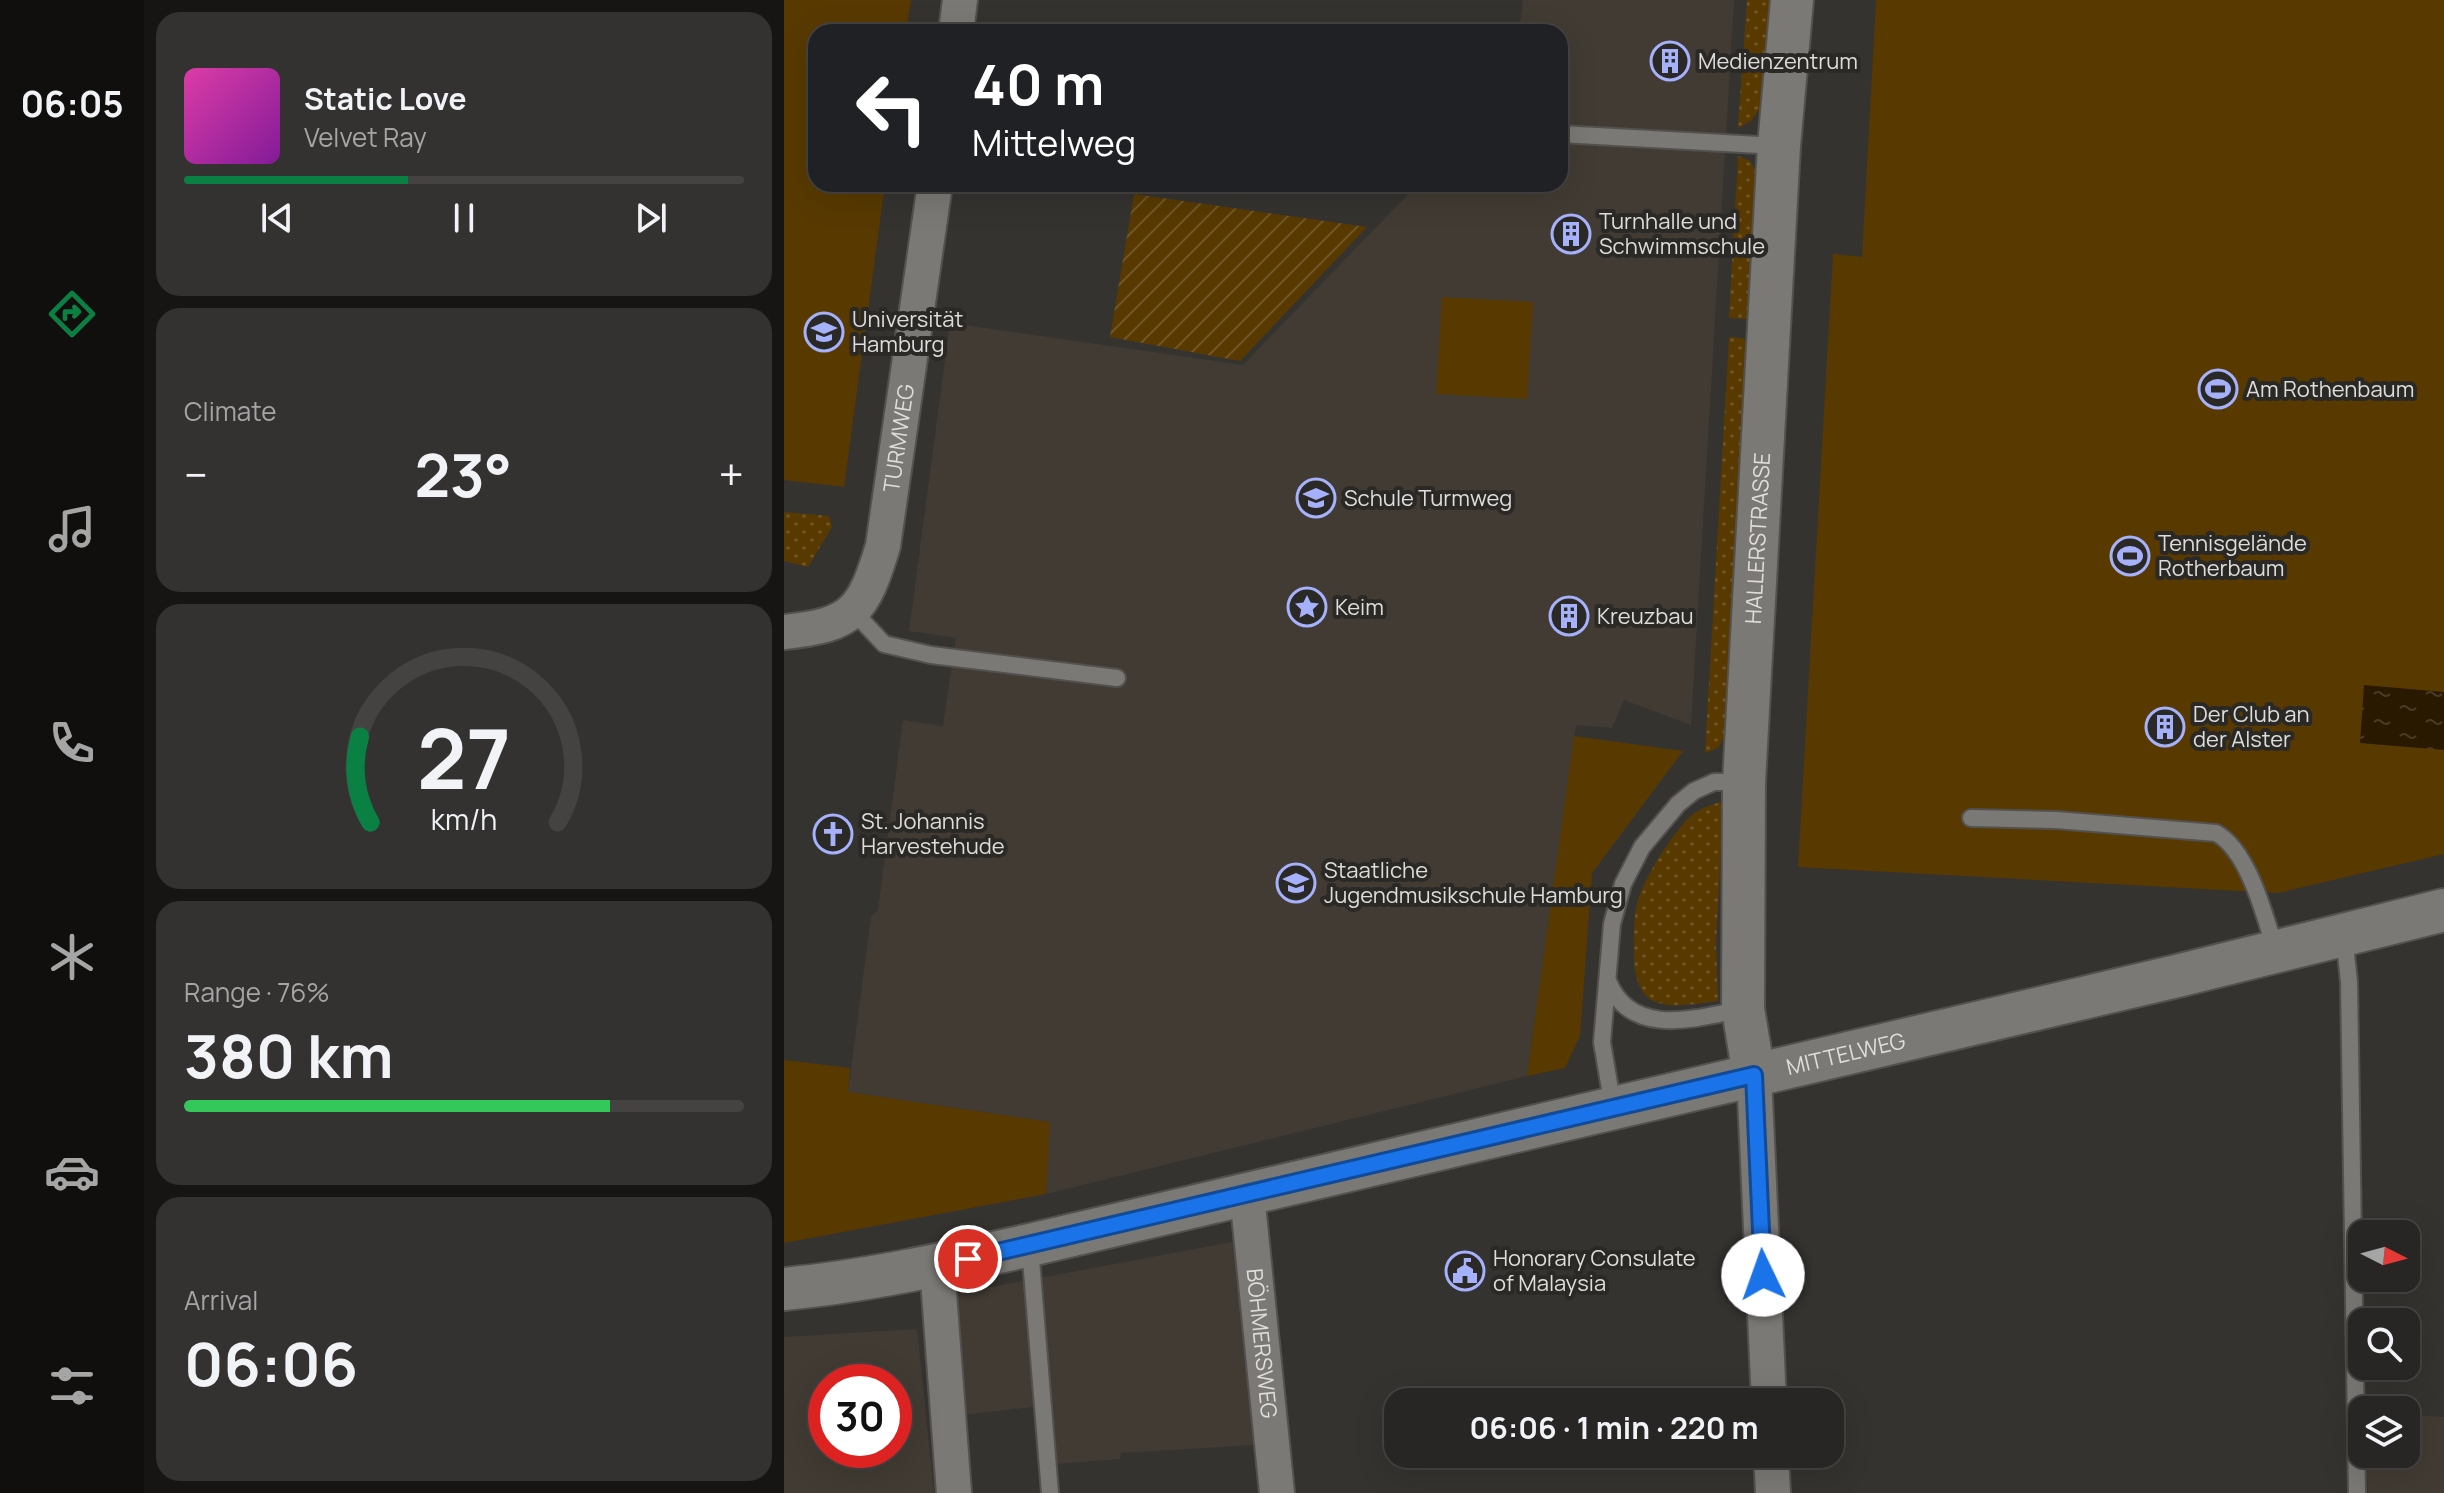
<!DOCTYPE html>
<html lang="en">
<head>
<meta charset="utf-8">
<style>
	:root { --surface:#282624; --page:#343231; --text:#f1f3f6; --muted:#a5a5a6; --line:#444341; --accent:#0b8043 }
	body { margin:0; font-family:Manrope,sans-serif; background:var(--page); color:var(--text); height:100vh; display:flex; flex-direction:column; font-size:30px; white-space:nowrap }
	* { box-sizing:border-box; margin:0 }
	p { font-size:26px; color:var(--muted) }
	.icon { flex:none; width:44px; height:44px; fill:none; stroke:currentColor; stroke-width:2; stroke-linecap:round; stroke-linejoin:round }
	.map { position:relative; flex:1; overflow:hidden }
	.drawer { display:flex; flex-direction:column; gap:12px; padding:12px; background:#161514; width:640px }
	.drawer>* { flex:none }
	.banner { position:absolute; left:24px; top:24px; width:760px; height:168px; border-radius:24px; box-shadow:0 8px 32px #0002,0 0 0 2px var(--line); background:#202124; color:#fff; overflow:hidden }
	.needle { width:52px; rotate:96deg }
	.tools { position:absolute; left:1564px; top:1220px; display:grid; gap:16px }
	.tools a { display:grid; place-items:center; width:72px; height:72px; border-radius:16px; background:var(--surface); box-shadow:0 8px 32px #0002,0 0 0 2px var(--line); font-size:40px }
	.speed { position:absolute; left:24px; top:1364px; display:flex; gap:16px; font-size:40px; font-weight:700; text-align:center }
	.speed>* { display:grid; place-content:center; width:104px; height:104px; border-radius:50%; background:var(--surface); box-shadow:0 8px 32px #0002,0 0 0 2px var(--line); line-height:1 }
	.speed .limit { border:12px solid #d22; background:#fff; color:#111 }
	.pin { position:absolute; display:grid; place-items:center; width:68px; height:68px; color:#fff; margin:-34px; border:4px solid #fff; border-radius:50%; box-shadow:0 2px 8px #0007 }
	.me { position:absolute; width:88px; margin:-44px; rotate:357deg; stroke-linejoin:round; filter:drop-shadow(0 0 6px #0008) }
	.turn { display:flex; align-items:center; gap:28px; height:168px; padding:0 32px; font-size:36px }
	.turn .icon { width:104px; height:104px; stroke-width:2.5 }
	.turn b { display:block; font-size:56px; line-height:68px }
	.big { font-size:60px; font-weight:700; line-height:1.1 }
	.drawer .tile { flex:1; display:flex; flex-direction:column; justify-content:center; gap:12px; min-width:0; padding:0 28px; border-radius:24px; background:var(--page) }
	.drawer .dial { align-items:center; gap:0 }
	.dial svg { height:208px; overflow:visible; fill:none; stroke:var(--line); stroke-width:7; stroke-linecap:round; text-anchor:middle }
	.dial text { fill:var(--text); stroke:none }
	.song { display:flex; align-items:center; gap:24px }
	.cover { width:96px; height:96px; border-radius:12px; background:linear-gradient(135deg,hsl(320 70% 55%),hsl(290 70% 35%)) }
	.played { height:8px; border-radius:4px; background:linear-gradient(90deg,var(--accent) 40%,var(--line) 40%) }
	.keys { display:flex; justify-content:space-around; direction:ltr }
	.heat { display:flex; justify-content:space-between; align-items:center; font-size:44px; direction:ltr }
	.charge { height:12px; border-radius:6px; background:linear-gradient(90deg,#34c759 76%,var(--line) 0) }
	.trip { position:absolute; left:600px; top:1388px; width:460px; height:80px; border-radius:24px; background:var(--surface); box-shadow:0 8px 32px #0002,0 0 0 2px var(--line); font-weight:700; line-height:80px; text-align:center }
	main { display:flex; flex:1; min-height:0 }
	.tab-bar { display:flex; flex-direction:column; width:144px; justify-content:space-around; align-items:center; background:#100f0e; color:var(--muted) }
	.tab-bar .icon { width:56px; height:56px }
	.tab-bar .selected { color:var(--accent) }
	.tab-bar b { font-size:36px; color:var(--text) }
	.map>svg:first-child { display:block }
	.built { fill:#413b33; fill-rule:evenodd }
	.grass { fill:url(#grass-dots) }
	.park { fill:#583a00 }
	.garden { fill:url(#garden-furrows) }
	.water { fill:url(#water-ripples) }
	.lines { fill:none; stroke-linecap:round; stroke-linejoin:round }
	.service-casing { stroke:#53514f; stroke-width:20 }
	.minor-casing { stroke:#53514f; stroke-width:38 }
	.tertiary-casing { stroke:#53514f; stroke-width:46 }
	.service { stroke:#7b7975; stroke-width:16 }
	.minor { stroke:#7b7975; stroke-width:34 }
	.tertiary { stroke:#7b7975; stroke-width:42 }
	.route-casing { stroke:#114b97; stroke-width:20 }
	.route { stroke:#1a73e8; stroke-width:14 }
	.labels { text-anchor:middle; stroke-width:8; stroke-linejoin:round; paint-order:stroke }
	.poi-label { font-size:22px; fill:#dedddb; stroke:#2b2926; text-anchor:start }
	.street-label { font-size:22px; fill:#dedddb; stroke:#2b2926 }
</style>
</head>
<body>
<main>
<nav class="tab-bar">
<b>06:05</b>
<svg class="icon selected" aria-label="directions" viewBox="0 0 24 24"><path d="M12 3l9 9-9 9-9-9zM9 14v-3h6M13 9l2 2-2 2"/></svg>
<svg class="icon" aria-label="music" viewBox="0 0 24 24"><path d="M9 18V5l10-2v13"/><circle cx="6" cy="18" r="3"/><circle cx="16" cy="16" r="3"/></svg>
<svg class="icon" aria-label="phone" viewBox="0 0 24 24"><path d="M5 4h4l2 5-3 2q2 4 5 5l2-3 5 2v4C11 20 4 13 5 4z"/></svg>
<svg class="icon" aria-label="climate" viewBox="0 0 24 24"><path d="M12 3v18M4 7l16 10M4 17L20 7"/></svg>
<svg class="icon" aria-label="car" viewBox="0 0 24 24"><path d="M5 17H2v-5l4-1 3-4h7l3 4 3 1v5h-3M9 17h6M6 11h13"/><circle cx="7" cy="17" r="2"/><circle cx="17" cy="17" r="2"/></svg>
<svg class="icon" aria-label="filters" viewBox="0 0 24 24"><path d="M4 7h16M4 17h16"/><circle cx="9" cy="7" r="2"/><circle cx="15" cy="17" r="2"/></svg>
</nav>
<section class="drawer">
<div class="tile">
<div class="song"><i class="cover"></i><div><b>Static Love</b><p>Velvet Ray</p></div></div>
<div class="played"></div>
<div class="keys"><svg class="icon" aria-label="previous" viewBox="0 0 24 24"><path d="M18 5L8 12l10 7zM5 5v14"/></svg><svg class="icon" aria-label="pause" viewBox="0 0 24 24"><path d="M8 5v14M16 5v14"/></svg><svg class="icon" aria-label="next" viewBox="0 0 24 24"><path d="M6 5l10 7-10 7zM19 5v14"/></svg></div>
</div>
<div class="tile"><p>Climate</p>
<div class="heat"><a>−</a><b class="big">23°</b><a>+</a></div>
</div>
<div class="tile dial"><svg viewBox="0 0 100 80">
<path d="M14 69A42 42 0 1 1 86 69"/>
<path d="M14 69A42 42 0 0 1 10 36" stroke="#0b8043"/>
<text x="50" y="56" font-size="32" font-weight="700">27</text>
<text x="50" y="72" font-size="11">km/h</text>
</svg></div>
<div class="tile"><p>Range · 76%</p><b class="big">380 km</b><div class="charge"></div></div>
<div class="tile"><p>Arrival</p><b class="big">06:06</b></div>
</section>
<div class="map">
<svg width="1660" height="1493" viewBox="0 0 1660 1493">
	<defs>
		<pattern id="grass-dots" width="8" height="8" patternUnits="userSpaceOnUse" patternTransform="scale(2)"><rect width="8" height="8" fill="#583a00"/><path d="M2 2h.1M6 6h.1" fill="none" stroke="#705625" stroke-width="1.8" stroke-linecap="round"/></pattern>
		<pattern id="garden-furrows" width="10" height="10" patternUnits="userSpaceOnUse" patternTransform="scale(2)"><rect width="10" height="10" fill="#583a00"/><path d="M-1 1l2-2M0 10L10 0M9 11l2-2" fill="none" stroke="#705625"/></pattern>
		<pattern id="water-ripples" width="26" height="14" patternUnits="userSpaceOnUse" patternTransform="scale(2)"><rect width="26" height="14" fill="#291900"/><path d="M2 4q2-2 4 0t4 0M15 11q2-2 4 0t4 0" fill="none" stroke="#483a25"/></pattern>
	</defs>
	<rect width="100%" height="100%" fill="#353330"/>
	<!-- built -->
	<g class="built">
		<polygon points="739,0 950,0 907,725 840,700 828,728 792,725 743,1076 262,1194 265,1122 64,1092 87,917 94,910 119,720 159,726 172,638 125,631 166,323 459,365 634,184 776,184 776,133 781,133 784,103 776,101 776,32 735,32"/>
		<polygon points="453,1241 471,1445 337,1453 336,1459 270,1464 265,1405 178,1415 165,1295"/>
		<path d="M133,1329L150,1493H0V1337ZM110,1382V1450H42V1382Z"/>
		<polygon points="1622,1415 1660,1417 1660,1493 1584,1493 1582,1454 1622,1454"/>
	</g>
	<!-- grass -->
	<g class="grass">
		<polygon points="963,0 987,0 980,103 967,121 954,128"/>
		<polygon points="954,156 966,161 977,180 970,315 962,319 945,318"/>
		<polygon points="945,337 958,338 967,344 944,730 934,748 921,753"/>
		<polygon points="0,512 45,516 48,527 24,567 0,561"/>
		<path d="M936,802L939,805L932,944L934,1001C915,1003 889,1009 872,1002C853,995 850,971 850,954C850,938 849,920 853,904C858,881 890,830 908,815C917,808 927,805 936,802Z"/>
	</g>
	<!-- park -->
	<g class="park">
		<polygon points="0,0 127,0 122,32 32,32 32,184 101,184 60,487 0,480"/>
		<polygon points="1092,0 1660,0 1660,854 1494,893 1014,867 1049,254 1078,257"/>
		<polygon points="658,297 749,302 743,399 652,394"/>
		<polygon points="790,736 899,751 808,873 796,1036 781,1068 743,1076"/>
		<polygon points="0,1060 66,1068 64,1092 266,1122 262,1194 0,1243"/>
	</g>
	<!-- garden -->
	<polygon class="garden" points="350,194 583,227 456,361 326,337"/>
	<!-- water -->
	<polygon class="water" points="1580,685 1660,692 1660,750 1576,743"/>
	<g class="lines">
		<!-- service casing -->
		<g class="service-casing">
			<g id="service">
				<polyline points="776,134 994,146"/>
				<polyline points="70,612 100,644 147,655 333,678"/>
				<path d="M1187,818L1272,820L1432,833C1464,850 1481,916 1491,949"/>
				<polyline points="1560,935 1565,982 1573,1493"/>
				<path d="M824,981C847,1039 913,1018 959,1009"/>
				<polyline points="829,1107 818,1042 828,924 839,884 858,847 894,804 910,791 930,782 960,782"/>
				<polyline points="246,1247 266,1493"/>
			</g>
		</g>
		<!-- minor casing -->
		<g class="minor-casing">
			<g id="minor">
				<polyline points="172,32 176,0"/>
				<path id="s1" d="M0,632C70,625 79,611 99,546L151,184"/>
				<polyline points="970,1075 985,1402"/>
				<path id="s2" d="M463,1194L493,1493"/>
				<polyline points="153,1266 170,1493"/>
				<polyline points="987,1454 989,1493"/>
			</g>
		</g>
		<!-- tertiary casing -->
		<g class="tertiary-casing">
			<g id="tertiary">
				<path id="s3" d="M970,1075L959,1009L960,782L995,146L1008,0"/>
				<path id="s4" d="M0,1289C83,1281 165,1263 246,1245L1393,976L1660,910"/>
			</g>
		</g>
		<!-- service -->
		<use href="#service" class="service"/>
		<!-- minor -->
		<use href="#minor" class="minor"/>
		<!-- tertiary -->
		<use href="#tertiary" class="tertiary"/>
	</g>
	<g class="lines">
		<!-- route casing -->
		<g class="route-casing">
			<polyline id="route" points="184,1259 970,1075 979,1275"/>
		</g>
		<!-- route -->
		<use href="#route" class="route"/>
	</g>
	<!-- icons -->
	<defs>
		<g id="building-ring" transform="scale(2)"><circle r="9.5" fill="#2b2926" stroke="#a6b1fc" stroke-width="1.5"/><path d="M-4-6H4V6H1V3H-1V6H-4ZM-2.5-4.3h1.7v1.8h-1.7ZM.8-4.3h1.7v1.8H.8ZM-2.5-1h1.7V.8h-1.7ZM.8-1h1.7V.8H.8Z" fill="#a6b1fc"/></g>
		<g id="university-ring" transform="scale(2)"><circle r="9.5" fill="#2b2926" stroke="#a6b1fc" stroke-width="1.5"/><path d="M0-5L7-2L0 1L-7-2ZM-4 1L0 2.5L4 1V4Q0 6-4 4Z" fill="#a6b1fc"/></g>
		<g id="stadium-ring" transform="scale(2)"><circle r="9.5" fill="#2b2926" stroke="#a6b1fc" stroke-width="1.5"/><path d="M0-5a6.5 5 0 1 0 0 10a6.5 5 0 1 0 0-10ZM-3.5-1.8h7v3.6h-7Z" fill="#a6b1fc"/></g>
		<g id="school-ring" transform="scale(2)"><circle r="9.5" fill="#2b2926" stroke="#a6b1fc" stroke-width="1.5"/><path d="M0-5L7-2L0 1L-7-2ZM-4 1L0 2.5L4 1V4Q0 6-4 4Z" fill="#a6b1fc"/></g>
		<g id="sight-ring" transform="scale(2)"><circle r="9.5" fill="#2b2926" stroke="#a6b1fc" stroke-width="1.5"/><path d="M0-6L1.8-2.2L6-1.7L2.9 1.2L3.7 5.4L0 3.3L-3.7 5.4L-2.9 1.2L-6-1.7L-1.8-2.2Z" fill="#a6b1fc"/></g>
		<g id="church-ring" transform="scale(2)"><circle r="9.5" fill="#2b2926" stroke="#a6b1fc" stroke-width="1.5"/><path d="M-1.2-6h2.4v3.5h3.3v2.4h-3.3V6h-2.4V-.1h-3.3v-2.4h3.3Z" fill="#a6b1fc"/></g>
		<g id="civic-ring" transform="scale(2)"><circle r="9.5" fill="#2b2926" stroke="#a6b1fc" stroke-width="1.5"/><path d="M-.6-6.5H3V-4.5H.6V-3L4-1V1h2V6H-6V1h2V-1L-.6-3ZM-1.2 2.5V6h2.4V2.5Z" fill="#a6b1fc"/></g>
	</defs>
	<g fill-rule="evenodd">
		<use href="#building-ring" x="886" y="61"/>
		<use href="#building-ring" x="787" y="234"/>
		<use href="#university-ring" x="40" y="332"/>
		<use href="#stadium-ring" x="1434" y="389"/>
		<use href="#school-ring" x="532" y="498"/>
		<use href="#stadium-ring" x="1346" y="556"/>
		<use href="#sight-ring" x="523" y="607"/>
		<use href="#building-ring" x="785" y="616"/>
		<use href="#building-ring" x="1381" y="727"/>
		<use href="#church-ring" x="49" y="834"/>
		<use href="#school-ring" x="512" y="883"/>
		<use href="#civic-ring" x="681" y="1271"/>
	</g>
	<g class="labels">
		<!-- poi labels -->
		<g class="poi-label">
			<text x="914" y="69">Medienzentrum</text>
			<text x="815" y="229">Turnhalle und<tspan x="815" dy="25">Schwimmschule</tspan></text>
			<text x="68" y="327">Universität<tspan x="68" dy="25">Hamburg</tspan></text>
			<text x="1462" y="397">Am Rothenbaum</text>
			<text x="560" y="506">Schule Turmweg</text>
			<text x="1374" y="551">Tennisgelände<tspan x="1374" dy="25">Rotherbaum</tspan></text>
			<text x="551" y="615">Keim</text>
			<text x="813" y="624">Kreuzbau</text>
			<text x="1409" y="722">Der Club an<tspan x="1409" dy="25">der Alster</tspan></text>
			<text x="77" y="829">St. Johannis<tspan x="77" dy="25">Harvestehude</tspan></text>
			<text x="540" y="878">Staatliche<tspan x="540" dy="25">Jugendmusikschule Hamburg</tspan></text>
			<text x="709" y="1266">Honorary Consulate<tspan x="709" dy="25">of Malaysia</tspan></text>
		</g>
		<!-- street labels -->
		<g class="street-label">
			<text dy="8" stroke="none"><textPath href="#s1" startOffset="254">TURMWEG</textPath></text>
			<text dy="8" stroke="none"><textPath href="#s3" startOffset="538">HALLERSTRASSE</textPath></text>
			<text dy="8" stroke="none"><textPath href="#s4" startOffset="1088">MITTELWEG</textPath></text>
			<text dy="8" stroke="none"><textPath href="#s2" startOffset="150">BÖHMERSWEG</textPath></text>
		</g>
	</g>
</svg>
<div class="tools">
<a><svg class="needle" viewBox="-14 -14 28 28"><path d="M0-13l5 13h-10z" fill="#e53935"/><path d="M0 13l5-13h-10z" fill="#a5a5a6"/></svg></a>
<a><svg class="icon" aria-label="search" viewBox="0 0 24 24"><circle cx="10" cy="10" r="6"/><path d="M15 15l6 6"/></svg></a>
<a><svg class="icon" aria-label="layers" viewBox="0 0 24 24"><path d="M12 4l9 5-9 5-9-5zM3 14l9 5 9-5"/></svg></a>
</div>
<div class="speed"><div class="limit">30</div></div>
<div class="pin" style="left:184px;top:1259px;background:#d93025"><svg class="icon" aria-label="arrive" viewBox="0 0 24 24"><path d="M6 21V4h12l-3 4 3 4H6"/></svg></div>
<svg class="me" style="left:979px;top:1275px" viewBox="-20 -20 40 40"><circle r="19" fill="#fff"/><path d="M0-13L10 11 0 6-10 11z" fill="#1a73e8"/></svg>
<div class="trip">06:06 · 1 min · 220 m</div>
<div class="banner">
<div class="turn"><svg class="icon" aria-label="left" viewBox="0 0 24 24"><path d="M17 20v-9H6M10 6l-5 5 5 5"/></svg><div><b>40 m</b>Mittelweg</div></div>
</div>
</div>
</main>
</body>
</html>
